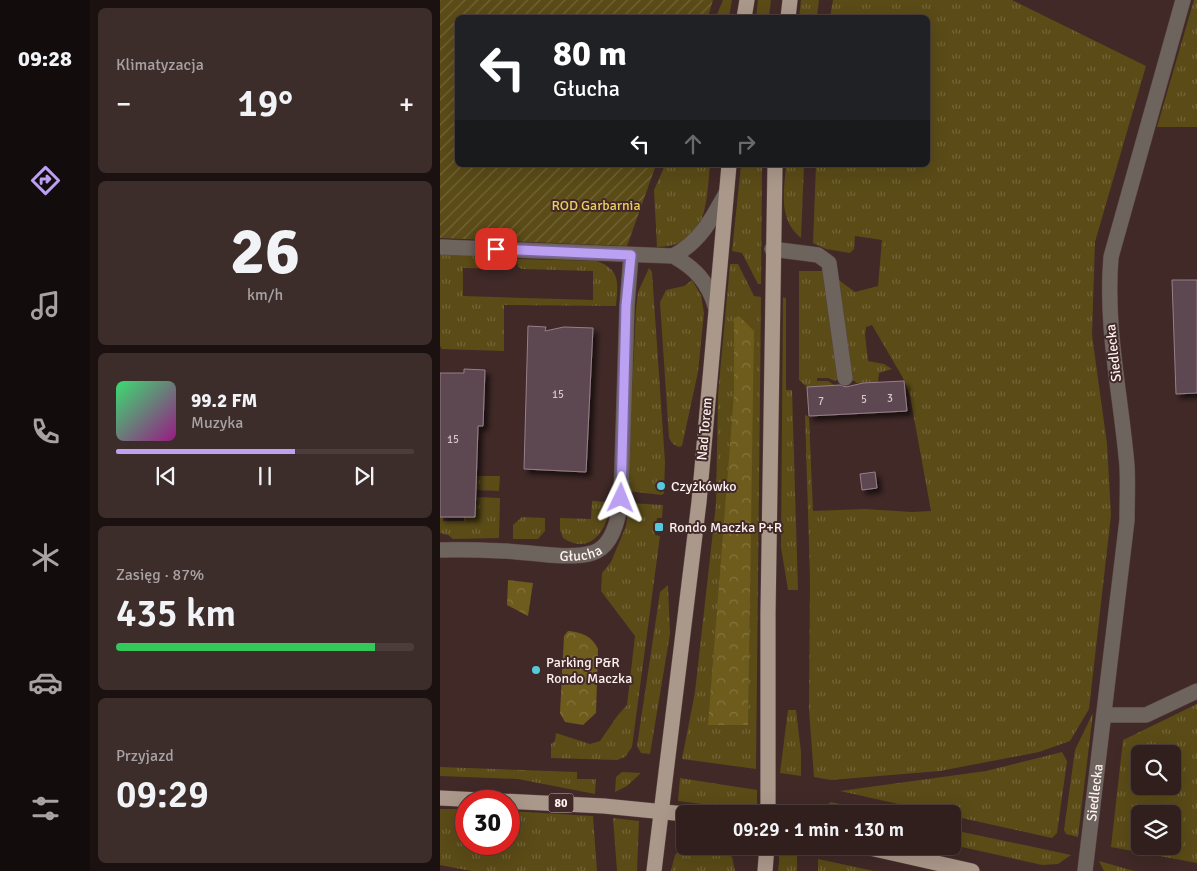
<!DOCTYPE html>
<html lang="pl">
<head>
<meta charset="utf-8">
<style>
	:root { --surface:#301f1d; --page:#3c2c2a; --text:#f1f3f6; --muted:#a8a2a4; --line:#4b3d3b; --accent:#bca0f2 }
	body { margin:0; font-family:Signika,sans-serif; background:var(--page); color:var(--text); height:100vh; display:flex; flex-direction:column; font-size:19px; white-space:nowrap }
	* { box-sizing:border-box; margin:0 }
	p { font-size:16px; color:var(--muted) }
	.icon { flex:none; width:28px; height:28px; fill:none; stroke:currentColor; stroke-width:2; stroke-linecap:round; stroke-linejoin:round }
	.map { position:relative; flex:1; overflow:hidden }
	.panel { display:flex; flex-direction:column; gap:8px; padding:8px; background:#1a1110; width:350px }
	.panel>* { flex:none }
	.top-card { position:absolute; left:15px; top:15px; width:475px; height:152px; border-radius:8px; box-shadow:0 5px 20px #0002,0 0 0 1px var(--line); background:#202124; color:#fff; overflow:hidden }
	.tools { position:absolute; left:691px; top:745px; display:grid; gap:10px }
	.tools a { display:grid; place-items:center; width:50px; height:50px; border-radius:8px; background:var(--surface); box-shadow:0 5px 20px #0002,0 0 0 1px var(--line); font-size:25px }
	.speed { position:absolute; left:15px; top:790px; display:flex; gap:10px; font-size:25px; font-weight:700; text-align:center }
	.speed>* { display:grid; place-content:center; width:65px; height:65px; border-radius:50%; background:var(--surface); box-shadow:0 5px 20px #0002,0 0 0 1px var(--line); line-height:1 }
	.speed .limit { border:8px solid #d22; background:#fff; color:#111 }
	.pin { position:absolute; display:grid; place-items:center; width:42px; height:42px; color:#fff; margin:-21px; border-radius:10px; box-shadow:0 2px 8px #0006 }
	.me { position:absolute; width:55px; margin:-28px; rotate:2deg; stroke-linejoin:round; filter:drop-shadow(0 0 4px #0008) }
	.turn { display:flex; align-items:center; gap:18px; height:105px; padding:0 15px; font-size:22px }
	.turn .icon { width:65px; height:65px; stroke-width:2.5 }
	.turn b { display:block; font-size:35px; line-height:42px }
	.lanes { display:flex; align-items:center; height:48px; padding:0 15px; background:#0003; justify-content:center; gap:25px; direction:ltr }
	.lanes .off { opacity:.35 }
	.big { font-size:38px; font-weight:600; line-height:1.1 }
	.panel .tile { flex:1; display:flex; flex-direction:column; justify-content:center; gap:8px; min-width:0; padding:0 18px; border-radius:8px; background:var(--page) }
	.panel .dial { align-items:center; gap:0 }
	.dial b { font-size:65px; line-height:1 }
	.song { display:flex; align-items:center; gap:15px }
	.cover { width:60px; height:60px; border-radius:8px; background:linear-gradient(135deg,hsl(140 70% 55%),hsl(310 70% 35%)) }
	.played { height:5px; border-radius:2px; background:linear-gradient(90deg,var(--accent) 60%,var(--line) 60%) }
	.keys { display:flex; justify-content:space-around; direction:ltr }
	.heat { display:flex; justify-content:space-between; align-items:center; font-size:28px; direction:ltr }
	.charge { height:8px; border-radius:4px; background:linear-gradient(90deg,#34c759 87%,var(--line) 0) }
	.trip { position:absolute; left:236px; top:805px; width:285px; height:50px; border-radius:8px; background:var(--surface); box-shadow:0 5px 20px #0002,0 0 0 1px var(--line); font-weight:600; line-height:50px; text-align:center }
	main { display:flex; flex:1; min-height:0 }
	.dock { display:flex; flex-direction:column; width:90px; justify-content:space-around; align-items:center; background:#130c0c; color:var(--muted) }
	.dock .icon { width:35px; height:35px }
	.dock .selected { color:var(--accent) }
	.dock b { font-size:22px; color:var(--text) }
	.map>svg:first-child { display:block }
	.grass { fill:url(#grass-tufts); fill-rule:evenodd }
	.forest { fill:url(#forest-crowns) }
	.garden { fill:url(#garden-furrows) }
	.building { fill:#5d4651; stroke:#987f8a; filter:url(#shadow) }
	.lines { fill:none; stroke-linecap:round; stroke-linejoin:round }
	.minor-casing { stroke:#5b4543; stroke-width:16 }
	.major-casing { stroke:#5b4543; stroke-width:16 }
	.minor { stroke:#6e645e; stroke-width:15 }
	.major { stroke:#aa988a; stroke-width:15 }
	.route-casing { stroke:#7a689d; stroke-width:12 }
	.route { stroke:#bca0f2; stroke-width:9 }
	.poi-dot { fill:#55cadf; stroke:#402927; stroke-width:2 }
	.labels { text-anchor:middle; stroke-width:4; stroke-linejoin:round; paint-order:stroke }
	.number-label { font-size:11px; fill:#d6c6c8 }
	.shield { fill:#402927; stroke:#c5b5b4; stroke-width:1 }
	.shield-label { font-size:12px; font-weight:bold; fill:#fef1f0 }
	.park-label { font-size:14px; fill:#eecd5e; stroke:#402927 }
	.street-label { font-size:14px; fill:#fef1f0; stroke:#402927 }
	.poi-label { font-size:14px; fill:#fef1f0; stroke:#402927; text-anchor:start }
</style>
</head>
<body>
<main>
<nav class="dock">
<b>09:28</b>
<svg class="icon selected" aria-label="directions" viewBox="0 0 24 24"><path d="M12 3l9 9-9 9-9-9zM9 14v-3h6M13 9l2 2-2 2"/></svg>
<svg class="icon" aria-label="music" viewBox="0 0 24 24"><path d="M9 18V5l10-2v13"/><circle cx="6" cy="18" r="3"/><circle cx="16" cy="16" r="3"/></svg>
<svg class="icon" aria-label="phone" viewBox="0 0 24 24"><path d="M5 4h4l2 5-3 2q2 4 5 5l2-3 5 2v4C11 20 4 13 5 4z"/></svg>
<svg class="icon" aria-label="climate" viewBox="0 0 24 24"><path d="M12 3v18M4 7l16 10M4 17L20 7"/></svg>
<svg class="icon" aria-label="car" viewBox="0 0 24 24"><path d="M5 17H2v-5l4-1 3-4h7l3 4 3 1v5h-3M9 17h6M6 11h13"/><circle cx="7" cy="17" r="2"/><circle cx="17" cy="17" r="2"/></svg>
<svg class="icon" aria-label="filters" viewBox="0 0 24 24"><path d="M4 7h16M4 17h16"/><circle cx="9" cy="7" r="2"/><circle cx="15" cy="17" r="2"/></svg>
</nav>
<section class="panel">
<div class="tile"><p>Klimatyzacja</p>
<div class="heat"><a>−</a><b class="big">19°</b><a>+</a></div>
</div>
<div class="tile dial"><b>26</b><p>km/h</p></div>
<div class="tile">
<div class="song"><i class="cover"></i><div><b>99.2 FM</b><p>Muzyka</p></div></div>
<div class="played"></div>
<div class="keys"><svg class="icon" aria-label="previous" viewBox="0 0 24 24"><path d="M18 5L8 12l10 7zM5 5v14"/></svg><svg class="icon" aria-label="pause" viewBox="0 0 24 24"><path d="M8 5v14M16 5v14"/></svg><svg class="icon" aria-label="next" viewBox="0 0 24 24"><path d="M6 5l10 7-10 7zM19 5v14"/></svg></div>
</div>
<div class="tile"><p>Zasięg · 87%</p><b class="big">435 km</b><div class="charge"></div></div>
<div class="tile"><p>Przyjazd</p><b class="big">09:29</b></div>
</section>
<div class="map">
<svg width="757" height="871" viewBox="0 0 757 871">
	<defs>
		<pattern id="grass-tufts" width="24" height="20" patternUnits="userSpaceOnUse" patternTransform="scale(1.25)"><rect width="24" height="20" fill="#5a4b17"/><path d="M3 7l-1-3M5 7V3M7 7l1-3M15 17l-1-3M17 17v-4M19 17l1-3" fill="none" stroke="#736539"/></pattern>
		<pattern id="forest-crowns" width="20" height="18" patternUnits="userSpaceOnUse" patternTransform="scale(1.25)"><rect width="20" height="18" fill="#6e5c1d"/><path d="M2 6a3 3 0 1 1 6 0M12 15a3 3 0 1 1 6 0" fill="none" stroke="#84743e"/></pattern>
		<pattern id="garden-furrows" width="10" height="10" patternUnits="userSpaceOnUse" patternTransform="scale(1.25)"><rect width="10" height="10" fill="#5a4b17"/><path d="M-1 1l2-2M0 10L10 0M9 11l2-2" fill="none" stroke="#736539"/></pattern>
		<filter id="shadow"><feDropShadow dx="4.5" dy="4.5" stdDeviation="2.5" flood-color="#0009"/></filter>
	</defs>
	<rect width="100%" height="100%" fill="#402927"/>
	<!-- grass -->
	<g class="grass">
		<polygon points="283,0 292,0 289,17 276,17"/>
		<polygon points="318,0 331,0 329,17 316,17"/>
		<polygon points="361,0 379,0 377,17 359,17"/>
		<polygon points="393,0 572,0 706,66 655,242 652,335 667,444 671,515 649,709 630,741 599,752 500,771 391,780 374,777 369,709 370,578 365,415 369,417 373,511 425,509 472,512 491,511 470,396 463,378 432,325 426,327 425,334 428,361 444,364 452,369 439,373 438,382 416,383 415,381 411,381 396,278 415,292 438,286 442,240 415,236 414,249 410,253 386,249 373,243 376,165 488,165 488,18 390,17"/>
		<polygon points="754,0 757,0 757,127 717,127"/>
		<path d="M225,165H270C266,204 268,246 217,247L214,190Z"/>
		<polygon points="301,165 322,165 321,284 318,284 302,253 292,251"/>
		<path d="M346,165H364L361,238C338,219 344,192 346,165Z"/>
		<path d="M0,254L62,256V266L60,269L23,268V296L153,300V271L82,269L78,267L77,259L157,261C181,270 178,283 176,306L64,305V351L2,349L0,346Z"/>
		<polygon points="290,264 298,264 314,296 321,297 316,769 242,759 255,692 276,504 278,394"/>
		<polygon points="209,268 212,272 225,462 224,493 222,495 187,491 196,309 198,292"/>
		<polygon points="359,271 387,271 400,377 395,381 388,378 377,378 377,381 388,381 394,385 367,387 359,380"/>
		<polygon points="252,280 261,295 264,313 258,372 242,446 239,447 233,444 229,438 220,302 226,290 244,286"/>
		<polygon points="343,297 346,298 346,390 352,390 358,590 348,590 341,547"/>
		<polygon points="36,476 60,476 59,491 34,490"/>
		<polygon points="37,497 60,498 59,538 13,539 8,535 0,533 0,517 3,517 3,521 24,521 24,517 35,517"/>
		<path d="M152,501L170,502C169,527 152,557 123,538L120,530V518L151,519Z"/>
		<polygon points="189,503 223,505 222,518 217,518 215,535 220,536 192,747 185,757 177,760 111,758 111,744 115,741 116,733 150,744 160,741 178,715 187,705 195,636 161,591 162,573 171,562 186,526"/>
		<polygon points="82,517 105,518 105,531 98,539 73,539 73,525"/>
		<polygon points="228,585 230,634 210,754 201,753 197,746 220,592"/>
		<path d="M757,704V863L671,847L683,740ZM700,754H732V786H700ZM700,814H732V846H700Z"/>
		<polygon points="348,710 356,710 361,752 361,776 340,773"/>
		<polygon points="653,713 638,837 626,834 624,830 635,750"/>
		<polygon points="622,752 627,761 617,833 612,838 513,816 512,814 503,814 400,791 546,771"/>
		<polygon points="0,767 137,772 137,779 156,779 155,794 78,779 0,776"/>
		<polygon points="182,772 201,773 187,786 175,792 176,777"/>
		<polygon points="240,778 317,790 317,811 238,801"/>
		<polygon points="391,802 442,814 385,814 387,805"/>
		<polygon points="0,809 26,809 26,844 69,844 69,811 153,816 157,871 31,871 0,865"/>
		<polygon points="173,818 199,821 197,871 177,871"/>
		<polygon points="513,830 631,855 618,864 602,865 513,845"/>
		<polygon points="245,844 245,846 283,846 292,857 295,871 231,871 235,855"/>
		<polygon points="340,852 357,854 357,871 338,871"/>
		<polygon points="378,859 434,871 378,871"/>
		<polygon points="659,861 694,871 664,871"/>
	</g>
	<!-- forest -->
	<g class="forest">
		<polygon points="299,316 314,331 308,725 268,725 294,394 294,318"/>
		<polygon points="68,580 93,583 88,616 67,605"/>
		<path d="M128,631C141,632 152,636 158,649L156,713L143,725L125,722L120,713L124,636Z"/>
	</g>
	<!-- garden -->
	<polygon class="garden" points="0,0 273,0 268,17 18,18 18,165 216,165 187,246 0,238"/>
	<!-- building -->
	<g class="building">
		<polygon points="732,280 757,280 757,393 736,394"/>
		<polygon points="88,326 106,327 105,331 124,327 153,328 146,472 84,469"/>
		<polygon points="24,369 45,370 43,426 38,426 35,517 0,517 0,373 24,373"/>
		<polygon points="464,381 467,411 369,416 367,387 400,385 406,387 423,383"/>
		<polygon points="435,472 437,488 422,490 420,474"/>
	</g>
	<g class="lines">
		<!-- minor casing -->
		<g class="minor-casing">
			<g id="minor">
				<path d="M0,247L233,256C255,268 268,282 275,306"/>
				<polyline points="332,249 378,255 389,263 405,378"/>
				<path d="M233,256C259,243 272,219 286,193"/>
				<path id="s1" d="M0,550C22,549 43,550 65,551C89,552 129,560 152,553C173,547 179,516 181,498L187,306L191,255"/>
				<polyline points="664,715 706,715 757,691"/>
				<path id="s2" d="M645,871L687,520C687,502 688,484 687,466C681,395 665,329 671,257L743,0"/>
			</g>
		</g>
		<!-- major casing -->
		<g class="major-casing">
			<g id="major">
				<polyline points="304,18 307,0"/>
				<polyline points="348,18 350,0"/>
				<polyline points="0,798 164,806 245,814"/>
				<polyline points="328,814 328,613 335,165"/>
				<polyline points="421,846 532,871"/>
				<polyline points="214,871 259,502 289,165"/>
				<polyline points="325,871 327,846"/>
			</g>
		</g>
		<!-- minor -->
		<use href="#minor" class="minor"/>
		<!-- major -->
		<use href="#major" class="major"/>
	</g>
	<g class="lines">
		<!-- route casing -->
		<g class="route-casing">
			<polyline id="route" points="56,249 191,255 186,306 181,498"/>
		</g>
		<!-- route -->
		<use href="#route" class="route"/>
	</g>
	<!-- markers -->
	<g class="poi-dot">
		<circle cx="221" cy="486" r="5"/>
		<rect x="214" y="522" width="10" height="10" rx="2.5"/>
		<circle cx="96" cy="670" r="5"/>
	</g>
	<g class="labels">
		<!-- number labels -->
		<g class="number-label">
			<text x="118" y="398">15</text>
			<text x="450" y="402">3</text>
			<text x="424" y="403">5</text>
			<text x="381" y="405">7</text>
			<text x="13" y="443">15</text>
		</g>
		<!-- shield labels -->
		<rect class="shield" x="108.5" y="793.5" width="25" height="19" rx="4"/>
		<g class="shield-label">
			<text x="121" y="807">80</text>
		</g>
		<!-- park labels -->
		<g class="park-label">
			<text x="156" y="210">ROD Garbarnia</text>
		</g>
		<!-- street labels -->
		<g class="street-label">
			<text transform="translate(673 353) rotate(-96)" y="5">Siedlecka</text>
			<text transform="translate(264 429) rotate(-85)" y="5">Nad Torem</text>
			<text dy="5" stroke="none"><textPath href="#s1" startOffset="141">Głucha</textPath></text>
			<text dy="5" stroke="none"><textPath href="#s2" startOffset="79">Siedlecka</textPath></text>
		</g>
		<!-- poi labels -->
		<g class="poi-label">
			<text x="231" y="491">Czyżkówko</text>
			<text x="229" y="532">Rondo Maczka P+R</text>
			<text x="106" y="667">Parking P&amp;R<tspan x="106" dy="16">Rondo Maczka</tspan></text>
		</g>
	</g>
</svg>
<div class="tools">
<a><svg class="icon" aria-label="search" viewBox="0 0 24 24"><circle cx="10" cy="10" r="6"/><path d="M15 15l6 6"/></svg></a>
<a><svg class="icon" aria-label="layers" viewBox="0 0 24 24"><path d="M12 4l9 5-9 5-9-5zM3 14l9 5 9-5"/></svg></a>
</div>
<div class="speed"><div class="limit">30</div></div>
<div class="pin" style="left:56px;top:249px;background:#d93025"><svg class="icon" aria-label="arrive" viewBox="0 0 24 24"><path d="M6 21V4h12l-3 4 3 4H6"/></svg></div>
<svg class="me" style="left:181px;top:498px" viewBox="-20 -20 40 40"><path d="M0-17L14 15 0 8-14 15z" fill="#bca0f2" stroke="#fff" stroke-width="4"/></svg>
<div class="trip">09:29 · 1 min · 130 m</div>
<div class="top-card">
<div class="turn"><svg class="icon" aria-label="left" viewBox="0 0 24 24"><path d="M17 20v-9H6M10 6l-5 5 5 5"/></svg><div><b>80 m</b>Głucha</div></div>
<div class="lanes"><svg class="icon" aria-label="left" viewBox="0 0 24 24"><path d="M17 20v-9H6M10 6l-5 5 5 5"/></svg><svg class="icon off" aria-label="ahead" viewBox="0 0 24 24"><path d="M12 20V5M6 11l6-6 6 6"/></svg><svg class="icon off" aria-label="right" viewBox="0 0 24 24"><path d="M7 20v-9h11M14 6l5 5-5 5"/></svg></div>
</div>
</div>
</main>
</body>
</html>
